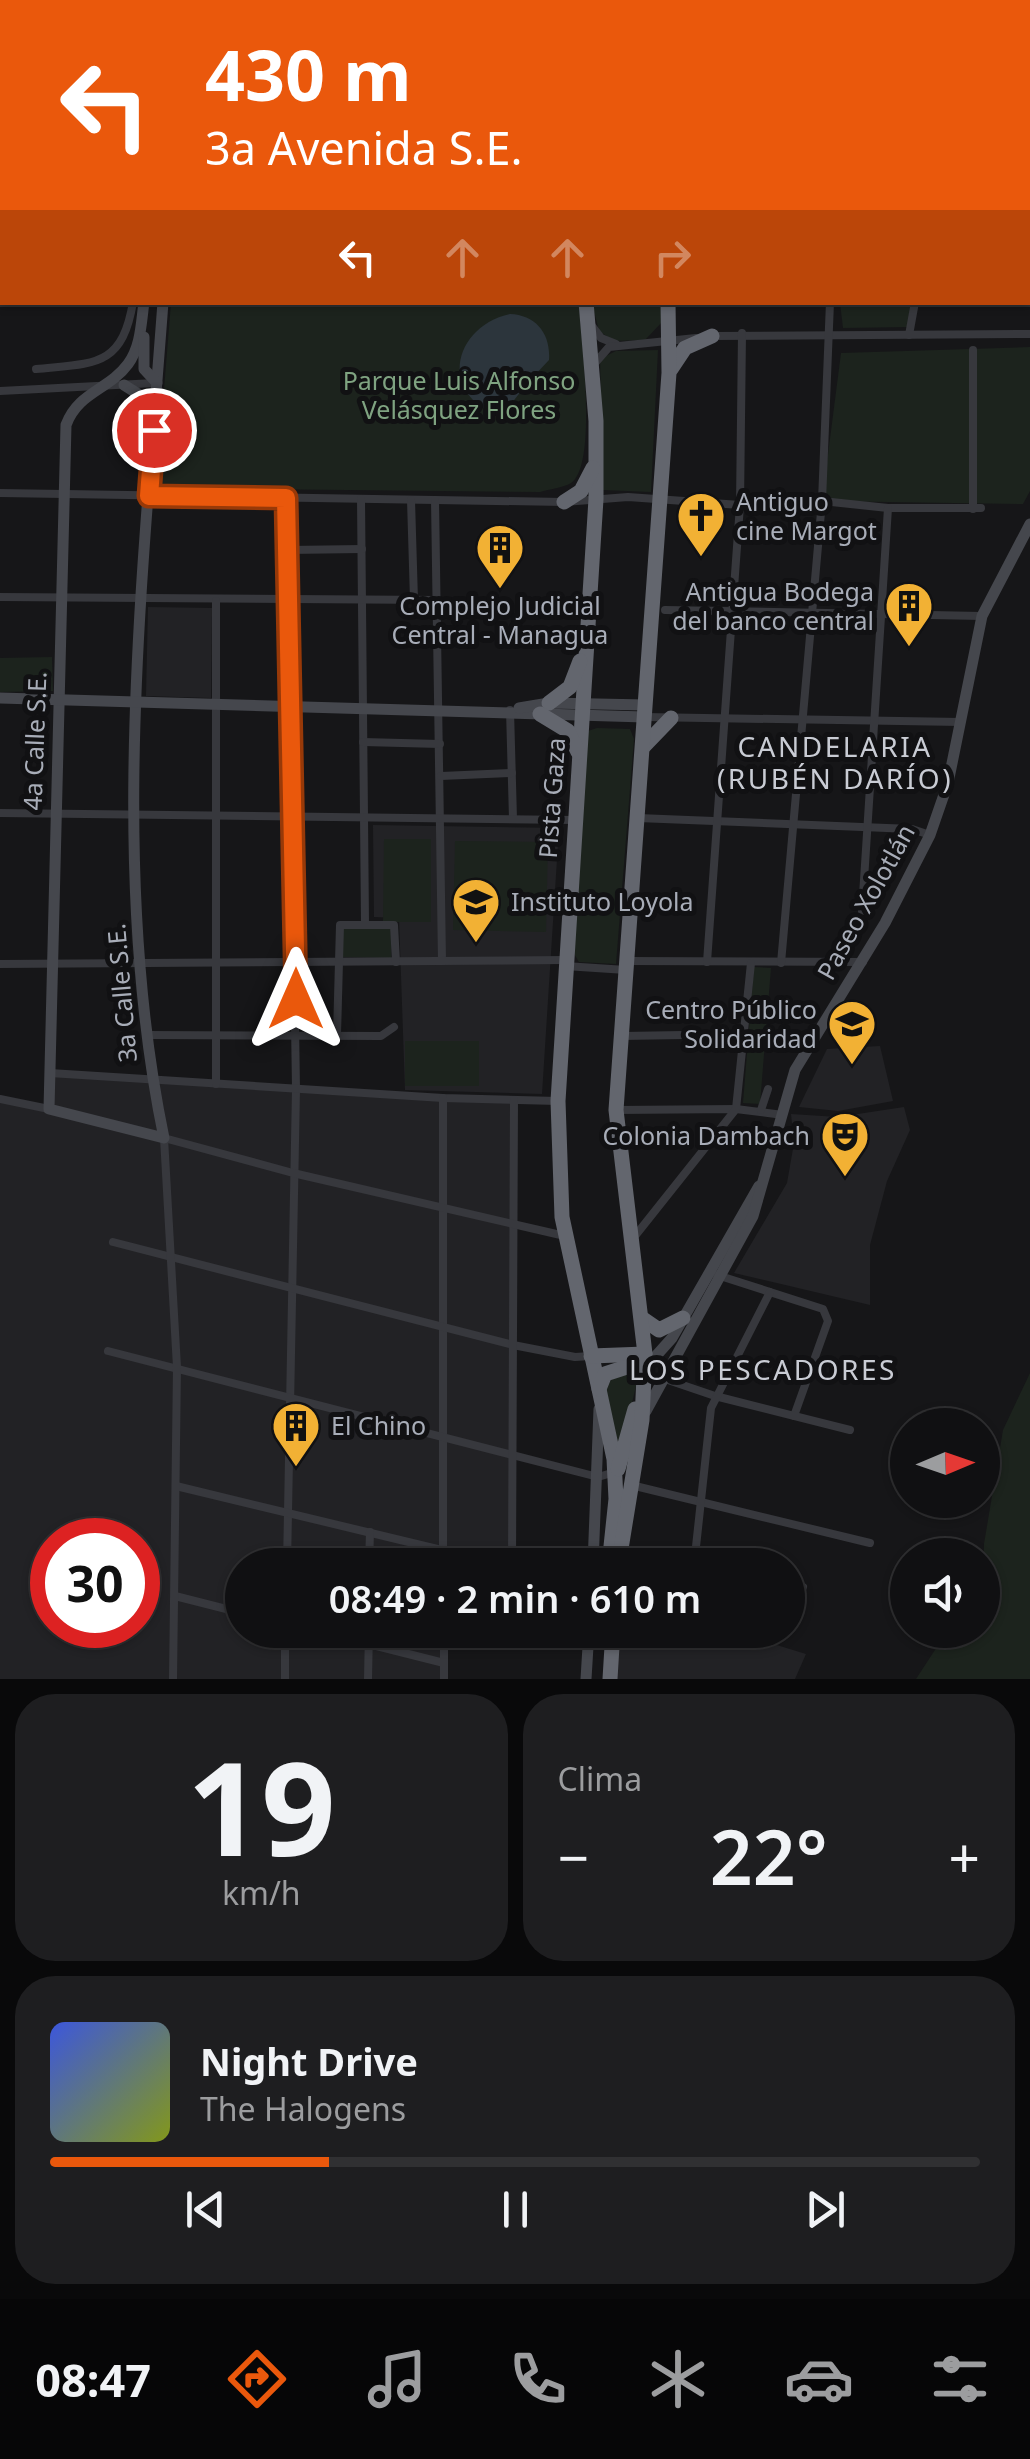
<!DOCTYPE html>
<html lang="es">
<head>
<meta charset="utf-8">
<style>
	:root { --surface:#101012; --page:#1e1e20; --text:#f1f3f6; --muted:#9c9d9f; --line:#303032; --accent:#ea580c }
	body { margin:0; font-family:"Noto Sans",sans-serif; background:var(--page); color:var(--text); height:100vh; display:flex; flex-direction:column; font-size:38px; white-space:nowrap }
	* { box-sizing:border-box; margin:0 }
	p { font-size:32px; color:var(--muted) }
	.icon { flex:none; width:55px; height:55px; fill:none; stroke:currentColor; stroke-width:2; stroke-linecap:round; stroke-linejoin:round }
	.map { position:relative; height:1679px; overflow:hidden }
	.sheet { display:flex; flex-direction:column; gap:15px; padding:15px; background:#09090a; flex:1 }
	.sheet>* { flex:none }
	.top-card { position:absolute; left:0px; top:0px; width:1030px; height:305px; box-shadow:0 2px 8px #0004,0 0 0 2px var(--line); background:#ea580c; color:#fff; overflow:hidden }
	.needle { width:65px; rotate:88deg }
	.controls { position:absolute; left:890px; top:1408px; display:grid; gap:20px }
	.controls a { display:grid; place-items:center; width:110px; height:110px; border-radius:50%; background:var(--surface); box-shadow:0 2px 8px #0004,0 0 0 2px var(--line); font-size:50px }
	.speed { position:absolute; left:30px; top:1518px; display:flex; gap:20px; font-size:50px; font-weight:700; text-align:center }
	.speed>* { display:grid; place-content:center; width:130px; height:130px; border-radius:50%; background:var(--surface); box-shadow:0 2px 8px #0004,0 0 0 2px var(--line); line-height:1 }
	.speed .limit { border:15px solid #d22; background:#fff; color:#111 }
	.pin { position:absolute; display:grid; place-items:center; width:85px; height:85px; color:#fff; margin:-42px; border:5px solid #fff; border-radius:50%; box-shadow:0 2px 10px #0007 }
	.me { position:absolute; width:110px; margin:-55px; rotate:0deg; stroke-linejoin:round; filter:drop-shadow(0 0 8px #0008) }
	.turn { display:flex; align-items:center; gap:35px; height:210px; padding:0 40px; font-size:45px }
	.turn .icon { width:130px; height:130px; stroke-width:2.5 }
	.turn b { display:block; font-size:70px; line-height:85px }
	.lanes { display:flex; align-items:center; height:95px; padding:0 40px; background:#0003; justify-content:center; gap:50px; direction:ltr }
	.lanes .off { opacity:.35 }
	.big { font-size:75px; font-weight:600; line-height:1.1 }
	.sheet .tile { flex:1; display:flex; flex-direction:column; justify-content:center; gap:15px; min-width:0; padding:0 35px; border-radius:40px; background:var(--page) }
	.sheet .dial { align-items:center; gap:0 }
	.dial b { font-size:130px; line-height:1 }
	.song { display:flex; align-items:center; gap:30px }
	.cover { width:120px; height:120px; border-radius:15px; background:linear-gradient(135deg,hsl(230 70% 55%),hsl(70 70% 35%)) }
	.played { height:10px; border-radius:5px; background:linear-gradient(90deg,var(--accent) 30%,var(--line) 30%) }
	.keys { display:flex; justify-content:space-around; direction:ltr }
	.heat { display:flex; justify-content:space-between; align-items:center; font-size:55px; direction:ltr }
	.sheet .tiles { flex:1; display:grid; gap:15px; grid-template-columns:1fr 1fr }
	.tile:last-child { grid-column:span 2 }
	.trip { position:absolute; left:225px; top:1548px; width:580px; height:100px; border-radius:50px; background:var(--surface); box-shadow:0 2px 8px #0004,0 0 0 2px var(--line); font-weight:600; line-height:100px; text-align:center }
	.tab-bar { display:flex; height:160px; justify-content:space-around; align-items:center; background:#060607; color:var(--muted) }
	.tab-bar .icon { width:70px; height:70px }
	.tab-bar .on { color:var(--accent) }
	.tab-bar b { font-size:45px; color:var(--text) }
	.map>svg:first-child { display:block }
	.built { fill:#222225; fill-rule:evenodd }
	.green { fill:#1c231d }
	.water { fill:#2c353c }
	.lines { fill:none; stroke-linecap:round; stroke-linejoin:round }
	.street { stroke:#37383d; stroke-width:8 }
	.secondary { stroke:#45474d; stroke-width:11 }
	.highway { stroke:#63666e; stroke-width:15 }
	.route-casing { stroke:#983908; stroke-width:25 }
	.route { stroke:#ea580c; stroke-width:18 }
	.labels { text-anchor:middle; stroke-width:10; stroke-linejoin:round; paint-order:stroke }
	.park-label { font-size:25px; fill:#7fa381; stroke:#111113 }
	.poi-label { font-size:25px; fill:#a8adb8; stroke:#111113; text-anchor:start }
	.street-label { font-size:25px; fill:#a8adb8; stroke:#111113 }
	.neighbourhood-label { font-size:28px; letter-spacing:2.5px; fill:#c9ccd4; stroke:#111113 }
</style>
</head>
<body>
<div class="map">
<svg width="1030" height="1679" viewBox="0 0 1030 1679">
	<rect width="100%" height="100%" fill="#161618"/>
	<!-- built -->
	<g class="built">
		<polygon points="148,607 212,608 211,698 146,696"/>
		<polygon points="373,825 559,828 542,1094 405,1090 399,918 374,917"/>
		<polygon points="880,1046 893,1101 838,1111 799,1107 827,1049"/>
		<path d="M50,1073L514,1100L512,1565L444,1549L443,1565H242V1630H444V1679H0V1099L49,1109ZM52,1540H138V1625H52Z"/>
		<polygon points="904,1107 910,1130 887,1181 870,1245 870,1305 734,1273 787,1183 794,1143 791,1114 838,1117"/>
		<polygon points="621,1630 728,1630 806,1654 795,1679 616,1679"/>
	</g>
	<!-- green -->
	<g class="green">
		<path d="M171,303H579C581,335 598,465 571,483C563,488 549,489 540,492L156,488Z"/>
		<polygon points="592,303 661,303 662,322 645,340 614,341 599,331"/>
		<polygon points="840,303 911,303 910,327 843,328"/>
		<polygon points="1030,347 1030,491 1023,504 822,501 841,353"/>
		<polygon points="658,350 651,492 603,490 600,359 616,351"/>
		<polygon points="52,657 53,691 0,692 0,658"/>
		<polygon points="597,728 630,729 634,739 616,964 579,962 573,952 588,731"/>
		<polygon points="384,839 431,839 431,922 383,922"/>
		<polygon points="455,841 548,842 546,932 453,930"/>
		<polygon points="343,928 392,928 391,958 342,957"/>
		<polygon points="754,967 771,968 760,1104 743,1103"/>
		<rect x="405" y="1041" width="74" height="45"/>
		<polygon points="640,1369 620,1454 605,1385 622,1372"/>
		<polygon points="1030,1373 1030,1679 916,1679 948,1630 982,1630 984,1544 1003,1430"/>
	</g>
	<!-- water -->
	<path class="water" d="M510,314C536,315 551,334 549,360L534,376L521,375L525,386L505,412L495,414C438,391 455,326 510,314Z"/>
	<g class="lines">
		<!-- street -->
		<g class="street">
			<polyline points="1009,2 1009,0"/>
			<polyline points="0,101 2,101"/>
			<polyline points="592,326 601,338 616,344"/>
			<polyline points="909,335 915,302"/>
			<polyline points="710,336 1030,334"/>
			<polyline points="973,350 973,509"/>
			<polyline points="595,363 609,347 696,338"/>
			<path d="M36,369C94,363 122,368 133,302"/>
			<polyline points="0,391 155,383"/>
			<polyline points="0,493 564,502 628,497 740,505 822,501 888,508 981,508"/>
			<polyline points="287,498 296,1089 287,1565"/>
			<polyline points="361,499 365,923"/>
			<polyline points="411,500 414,600"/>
			<polyline points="435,500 442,961"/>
			<polyline points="288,550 362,549"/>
			<polyline points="0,597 437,600"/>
			<polyline points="665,610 982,616"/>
			<polyline points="510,710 513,819"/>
			<polyline points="645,717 961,722"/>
			<polyline points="363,742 440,744"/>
			<polyline points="441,776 512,773"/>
			<polyline points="0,813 575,820"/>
			<polyline points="638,818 912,829 930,835"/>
			<polyline points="862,911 888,508"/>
			<polyline points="627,961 863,962"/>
			<polyline points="707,962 740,505 742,333"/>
			<polyline points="781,963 822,501 830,302"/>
			<polyline points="0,964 565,960"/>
			<polyline points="565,966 626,970"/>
			<polyline points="146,1035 381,1036 394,1027"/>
			<polyline points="337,1035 340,925 394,925 396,962"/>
			<polyline points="622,1036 744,1034"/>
			<polyline points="50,1073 443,1098 558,1101"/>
			<polyline points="216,1084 216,601"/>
			<polyline points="443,1098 443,1565"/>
			<polyline points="0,1099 49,1109"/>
			<polyline points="616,1110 736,1109 783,1115"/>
			<polyline points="761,1110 768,1089"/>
			<polyline points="635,1236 736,1109 751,963"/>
			<polyline points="113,1242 513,1345 575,1357 591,1356"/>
			<polyline points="717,1275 823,1309 828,1321 794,1416"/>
			<polyline points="108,1351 598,1477 615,1472"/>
			<polyline points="662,1378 715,1396 850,1430"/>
			<polyline points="631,1485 870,1543"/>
			<polyline points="176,1486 504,1565"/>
			<polyline points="369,1565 370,1532"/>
			<polyline points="512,1565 514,1100"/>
			<polyline points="694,1565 711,1408 770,1292"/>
			<polyline points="175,1596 242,1613"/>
			<polyline points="788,1620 803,1587"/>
			<polyline points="313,1630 444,1663"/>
			<polyline points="444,1630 444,1679"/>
			<polyline points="173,1679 177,1367 164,1138 293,1173 565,1236"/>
			<polyline points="285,1679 285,1630"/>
			<polyline points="368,1679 369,1630"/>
		</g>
		<!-- secondary -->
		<g class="secondary">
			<polyline points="846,0 871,2"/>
			<polyline points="965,0 995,2"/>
			<polyline points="166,2 166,0"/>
			<polyline points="1028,5 1030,6"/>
			<polyline points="1028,17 1030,17"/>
			<path d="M144,302C141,324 141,346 128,364C109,390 78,392 66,425L49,1109L164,1138C108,869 143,575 163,302"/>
			<polyline points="144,337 144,369 157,383"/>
			<polyline points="124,385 143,397 151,416"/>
			<polyline points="0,698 645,717"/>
			<polyline points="519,708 549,703 646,705"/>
			<polyline points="645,1361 655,1357 672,1338 759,1186"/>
			<polyline points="646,1411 753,1216 795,1070 885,923 930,835 948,783 982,616 1030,524"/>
			<polyline points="593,1565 599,1409"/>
			<polyline points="586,1679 589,1630"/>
		</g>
		<!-- highway -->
		<g class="highway">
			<polyline points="578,0 580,2"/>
			<polyline points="186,2 187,0"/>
			<polyline points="657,2 657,0"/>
			<polyline points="586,302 596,421 596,499 558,1101 562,1217 614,1459 616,1499 609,1565"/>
			<polyline points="671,369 685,348 712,336"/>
			<polyline points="564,502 581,491 593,468"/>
			<polyline points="549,703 570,687 580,661"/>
			<polyline points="540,714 568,731 578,752"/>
			<polyline points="644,746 671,718"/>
			<polyline points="643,1319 659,1330 683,1318"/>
			<polyline points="591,1356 645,1354"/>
			<polyline points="599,1389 605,1374 645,1361"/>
			<polyline points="618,1469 635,1409"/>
			<polyline points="619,1561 642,1420 645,1354 616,1110 669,373 668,302"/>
			<polyline points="610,1679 613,1630"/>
		</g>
	</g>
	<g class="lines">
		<!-- route casing -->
		<g class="route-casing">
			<polyline id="route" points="154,430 149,496 286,498 296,999"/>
		</g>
		<!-- route -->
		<use href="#route" class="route"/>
	</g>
	<!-- icons -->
	<defs>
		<g id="church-pin" transform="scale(2.5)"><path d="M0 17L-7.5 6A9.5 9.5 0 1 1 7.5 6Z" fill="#f2b134" stroke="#111113"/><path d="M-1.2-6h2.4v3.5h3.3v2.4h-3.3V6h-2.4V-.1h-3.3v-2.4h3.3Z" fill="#111"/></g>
		<g id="building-pin" transform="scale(2.5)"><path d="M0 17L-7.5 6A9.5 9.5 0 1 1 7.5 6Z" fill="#f2b134" stroke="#111113"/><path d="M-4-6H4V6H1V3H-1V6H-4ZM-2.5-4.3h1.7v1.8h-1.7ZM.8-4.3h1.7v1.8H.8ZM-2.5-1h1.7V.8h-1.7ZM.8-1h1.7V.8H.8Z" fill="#111"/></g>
		<g id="school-pin" transform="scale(2.5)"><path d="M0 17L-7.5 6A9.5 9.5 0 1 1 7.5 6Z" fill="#f2b134" stroke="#111113"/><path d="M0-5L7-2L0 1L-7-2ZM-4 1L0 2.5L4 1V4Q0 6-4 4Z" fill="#111"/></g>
		<g id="theatre-pin" transform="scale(2.5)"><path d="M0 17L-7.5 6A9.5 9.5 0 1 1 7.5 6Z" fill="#f2b134" stroke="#111113"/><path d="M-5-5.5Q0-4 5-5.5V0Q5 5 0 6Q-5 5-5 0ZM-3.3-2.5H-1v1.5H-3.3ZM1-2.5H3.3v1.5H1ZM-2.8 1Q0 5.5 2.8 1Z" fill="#111"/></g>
	</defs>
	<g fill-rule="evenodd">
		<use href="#church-pin" x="701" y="516"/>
		<use href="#building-pin" x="500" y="548"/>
		<use href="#building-pin" x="909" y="606"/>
		<use href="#school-pin" x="476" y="902"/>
		<use href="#school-pin" x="852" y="1024"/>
		<use href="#theatre-pin" x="845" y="1136"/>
		<use href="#building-pin" x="296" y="1426"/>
	</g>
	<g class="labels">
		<!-- park labels -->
		<g class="park-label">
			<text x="459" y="390">Parque Luis Alfonso<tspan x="459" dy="29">Velásquez Flores</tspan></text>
		</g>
		<!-- poi labels -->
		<g class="poi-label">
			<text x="736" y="511">Antiguo<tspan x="736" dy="29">cine Margot</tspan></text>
			<text x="874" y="601" text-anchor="end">Antigua Bodega<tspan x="874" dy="29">del banco central</tspan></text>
			<text x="500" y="615" text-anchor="middle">Complejo Judicial<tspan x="500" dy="29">Central - Managua</tspan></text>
			<text x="511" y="911">Instituto Loyola</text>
			<text x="817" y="1019" text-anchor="end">Centro Público<tspan x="817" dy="29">Solidaridad</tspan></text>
			<text x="810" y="1145" text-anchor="end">Colonia Dambach</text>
			<text x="331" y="1435">El Chino</text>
		</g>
		<!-- street labels -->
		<g class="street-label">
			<text transform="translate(35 741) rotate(-88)" y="9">4a Calle S.E.</text>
			<text transform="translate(552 798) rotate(-86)" y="9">Pista Gaza</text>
			<text transform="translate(866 902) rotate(-61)" y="9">Paseo Xolotlán</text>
			<text transform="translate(122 993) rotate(-95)" y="9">3a Calle S.E.</text>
		</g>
		<!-- neighbourhood labels -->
		<g class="neighbourhood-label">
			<text x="835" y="757">CANDELARIA<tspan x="835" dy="32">(RUBÉN DARÍO)</tspan></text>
			<text x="763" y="1380">LOS PESCADORES</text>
		</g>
	</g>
</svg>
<div class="controls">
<a><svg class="needle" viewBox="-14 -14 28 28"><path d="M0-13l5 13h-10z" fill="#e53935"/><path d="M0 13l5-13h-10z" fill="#9c9d9f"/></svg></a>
<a><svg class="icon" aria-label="sound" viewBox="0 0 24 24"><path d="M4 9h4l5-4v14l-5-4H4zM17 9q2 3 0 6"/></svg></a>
</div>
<div class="speed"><div class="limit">30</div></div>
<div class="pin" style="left:154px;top:430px;background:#d93025"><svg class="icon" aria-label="arrive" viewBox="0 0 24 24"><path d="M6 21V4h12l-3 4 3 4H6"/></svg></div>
<svg class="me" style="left:296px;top:999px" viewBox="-20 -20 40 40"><path d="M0-17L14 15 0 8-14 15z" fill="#ea580c" stroke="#fff" stroke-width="4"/></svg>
<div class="trip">08:49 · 2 min · 610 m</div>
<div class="top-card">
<div class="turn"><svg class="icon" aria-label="left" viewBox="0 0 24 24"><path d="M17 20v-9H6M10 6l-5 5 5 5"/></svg><div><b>430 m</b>3a Avenida S.E.</div></div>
<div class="lanes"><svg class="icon" aria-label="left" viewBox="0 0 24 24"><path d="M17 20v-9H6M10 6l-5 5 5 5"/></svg><svg class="icon off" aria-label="ahead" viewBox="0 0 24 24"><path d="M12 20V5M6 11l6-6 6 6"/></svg><svg class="icon off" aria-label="ahead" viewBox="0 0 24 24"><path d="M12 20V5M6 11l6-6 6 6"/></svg><svg class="icon off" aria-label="right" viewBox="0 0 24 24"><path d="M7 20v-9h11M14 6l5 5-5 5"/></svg></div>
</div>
</div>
<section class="sheet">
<div class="tiles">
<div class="tile dial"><b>19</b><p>km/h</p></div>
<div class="tile"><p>Clima</p>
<div class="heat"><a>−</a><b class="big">22°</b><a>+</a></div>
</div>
<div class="tile">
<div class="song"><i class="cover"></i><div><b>Night Drive</b><p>The Halogens</p></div></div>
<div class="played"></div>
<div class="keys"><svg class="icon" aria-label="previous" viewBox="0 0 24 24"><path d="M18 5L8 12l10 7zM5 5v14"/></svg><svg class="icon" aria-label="pause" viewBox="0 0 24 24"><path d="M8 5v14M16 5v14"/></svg><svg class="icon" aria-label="next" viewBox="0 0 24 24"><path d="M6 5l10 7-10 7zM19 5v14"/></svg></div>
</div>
</div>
</section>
<nav class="tab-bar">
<b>08:47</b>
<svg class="icon on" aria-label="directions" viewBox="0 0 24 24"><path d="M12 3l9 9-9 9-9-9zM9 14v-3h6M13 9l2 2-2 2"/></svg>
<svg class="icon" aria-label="music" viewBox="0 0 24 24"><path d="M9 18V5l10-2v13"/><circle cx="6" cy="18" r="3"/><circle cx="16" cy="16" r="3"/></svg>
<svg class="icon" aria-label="phone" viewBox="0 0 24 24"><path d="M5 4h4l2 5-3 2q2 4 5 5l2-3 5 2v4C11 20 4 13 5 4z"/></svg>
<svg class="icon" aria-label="climate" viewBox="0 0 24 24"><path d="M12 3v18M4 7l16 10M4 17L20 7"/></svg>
<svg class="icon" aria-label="car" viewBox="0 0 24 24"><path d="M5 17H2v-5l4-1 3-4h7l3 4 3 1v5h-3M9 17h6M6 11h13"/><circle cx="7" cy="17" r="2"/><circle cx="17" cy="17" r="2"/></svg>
<svg class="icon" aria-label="filters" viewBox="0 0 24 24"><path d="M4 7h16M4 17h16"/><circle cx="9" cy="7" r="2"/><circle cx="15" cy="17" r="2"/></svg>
</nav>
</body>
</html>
